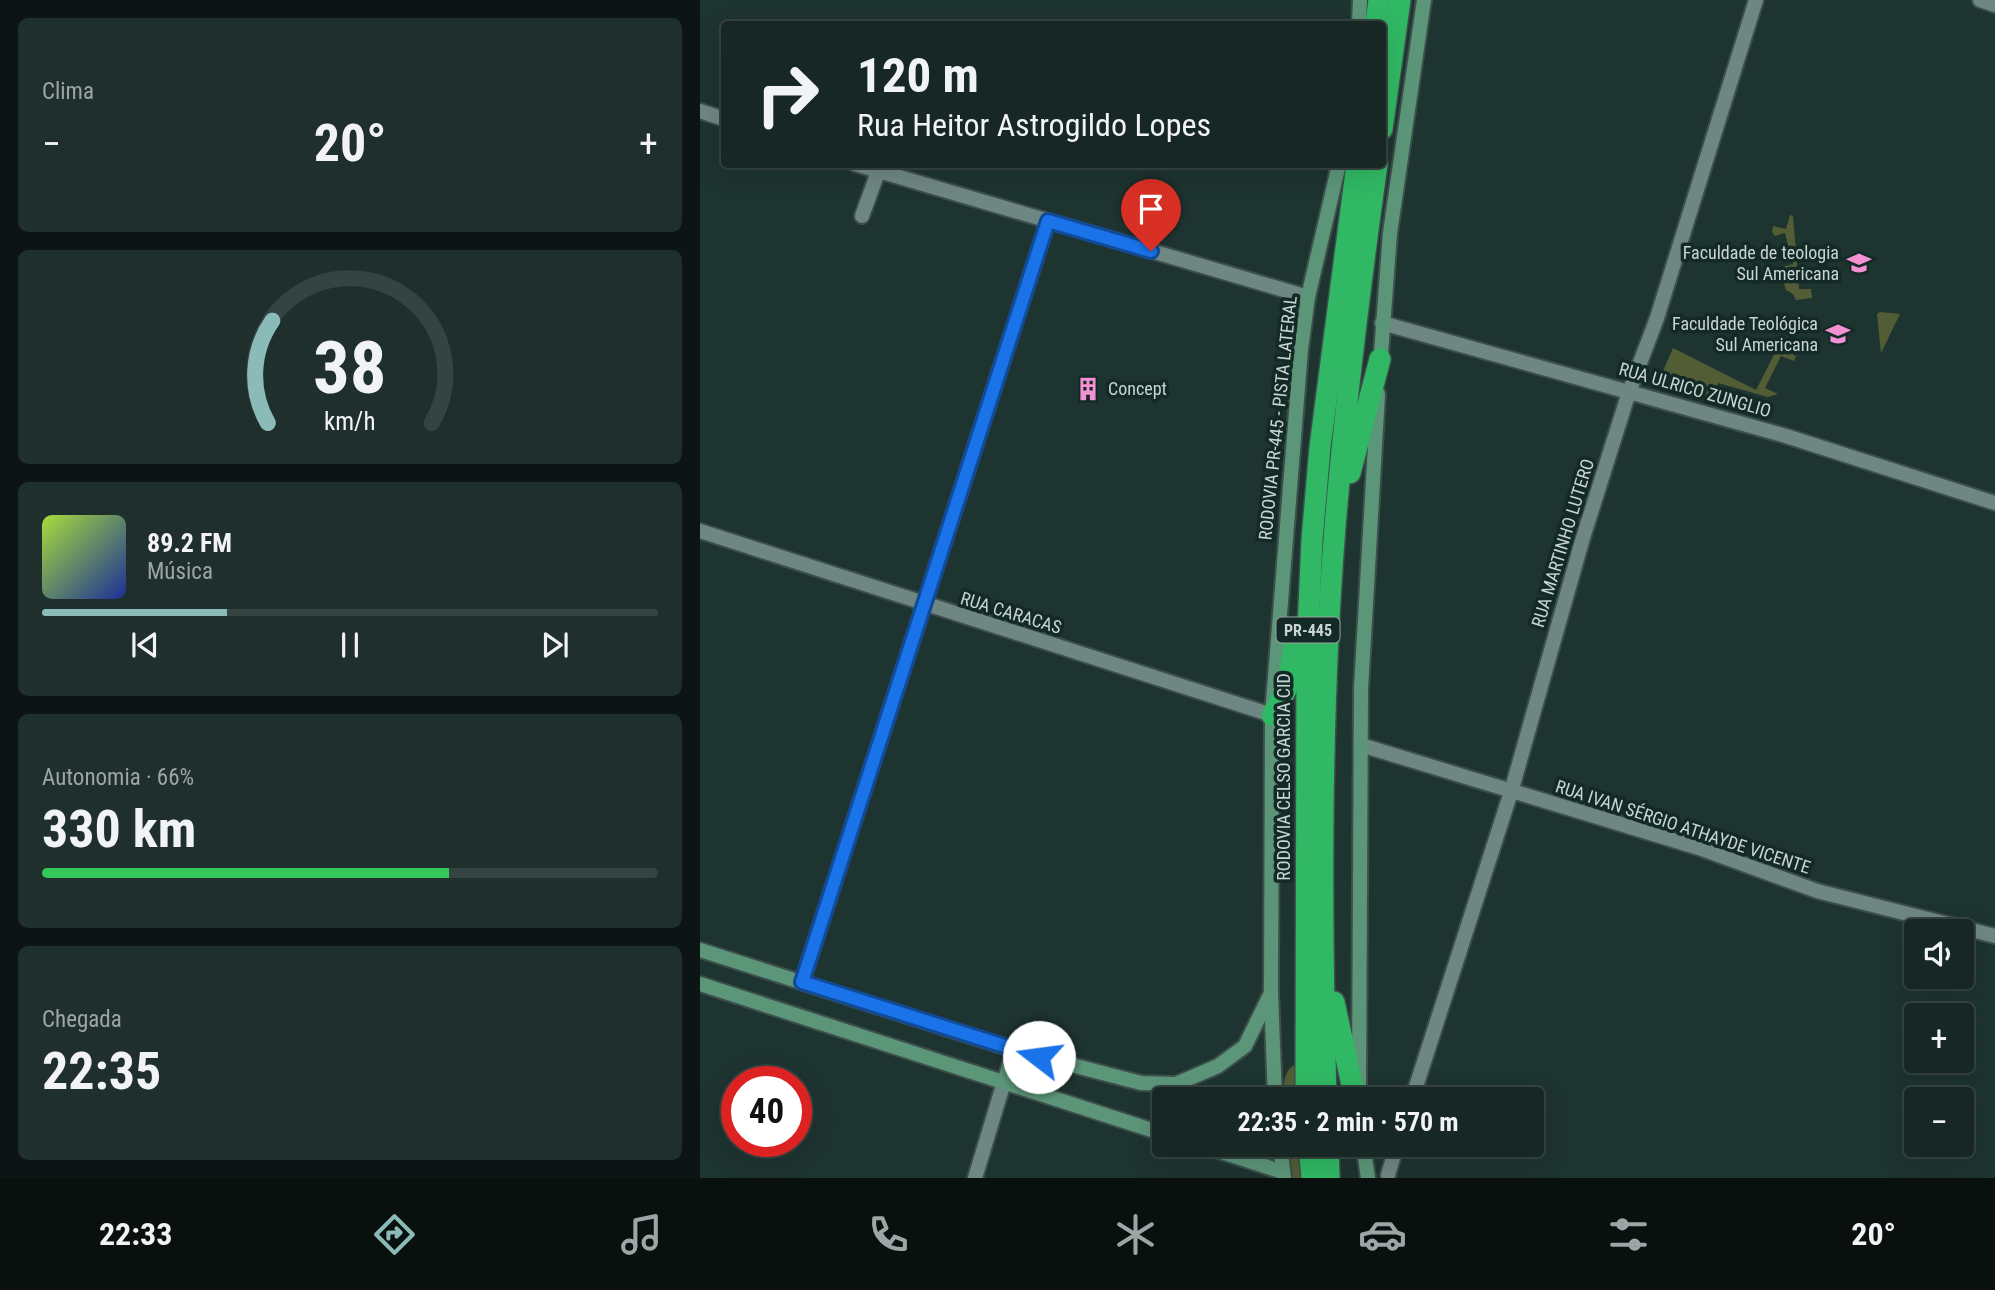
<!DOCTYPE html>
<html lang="pt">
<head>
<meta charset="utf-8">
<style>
	:root { --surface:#162724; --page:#1f2f2c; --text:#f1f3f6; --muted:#9ea5a6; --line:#354441; --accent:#8bbbb9 }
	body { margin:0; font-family:"Roboto Condensed",sans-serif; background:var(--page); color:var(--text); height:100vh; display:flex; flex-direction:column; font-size:26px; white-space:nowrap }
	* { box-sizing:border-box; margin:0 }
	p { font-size:23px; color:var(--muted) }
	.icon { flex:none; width:38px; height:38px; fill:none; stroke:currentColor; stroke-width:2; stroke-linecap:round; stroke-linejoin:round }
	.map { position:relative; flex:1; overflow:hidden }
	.details { display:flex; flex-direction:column; gap:18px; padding:18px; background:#0c1514; width:700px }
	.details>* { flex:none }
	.banner { position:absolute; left:21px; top:21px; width:665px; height:147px; border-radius:7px; box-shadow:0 7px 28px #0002,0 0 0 2px var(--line); background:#162724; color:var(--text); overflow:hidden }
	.tools { position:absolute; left:1204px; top:919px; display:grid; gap:14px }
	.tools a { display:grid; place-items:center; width:70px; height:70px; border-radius:7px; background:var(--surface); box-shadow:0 7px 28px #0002,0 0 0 2px var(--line); font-size:35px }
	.speed { position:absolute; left:21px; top:1066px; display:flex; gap:14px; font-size:35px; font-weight:700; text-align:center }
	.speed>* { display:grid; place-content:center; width:91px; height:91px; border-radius:50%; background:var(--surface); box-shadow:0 7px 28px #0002,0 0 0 2px var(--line); line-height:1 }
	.speed .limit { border:10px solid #d22; background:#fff; color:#111 }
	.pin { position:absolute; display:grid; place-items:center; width:60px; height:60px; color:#fff; margin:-72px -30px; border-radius:50% 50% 50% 0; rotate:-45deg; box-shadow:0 0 7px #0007 }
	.pin .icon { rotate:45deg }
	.me { position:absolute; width:77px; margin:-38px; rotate:285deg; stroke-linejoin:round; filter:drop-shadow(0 0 5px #0008) }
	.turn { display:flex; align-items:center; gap:24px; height:147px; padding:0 21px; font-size:32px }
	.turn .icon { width:91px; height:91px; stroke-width:2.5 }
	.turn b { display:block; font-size:49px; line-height:60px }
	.big { font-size:52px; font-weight:700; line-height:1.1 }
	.details .tile { flex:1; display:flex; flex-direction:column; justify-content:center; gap:10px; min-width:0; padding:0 24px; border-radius:10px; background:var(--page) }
	.details .dial { align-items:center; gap:0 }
	.dial svg { height:182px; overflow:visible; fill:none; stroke:var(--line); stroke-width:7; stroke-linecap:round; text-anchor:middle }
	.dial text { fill:var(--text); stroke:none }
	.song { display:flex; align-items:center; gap:21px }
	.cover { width:84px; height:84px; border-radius:10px; background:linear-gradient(135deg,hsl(80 70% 55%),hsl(230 70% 35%)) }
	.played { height:7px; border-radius:4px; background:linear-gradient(90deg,var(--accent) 30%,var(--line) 30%) }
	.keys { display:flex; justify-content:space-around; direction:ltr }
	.heat { display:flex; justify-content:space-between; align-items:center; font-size:38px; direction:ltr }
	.charge { height:10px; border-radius:5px; background:linear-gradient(90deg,#34c759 66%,var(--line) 0) }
	.trip { position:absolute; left:452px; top:1087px; width:392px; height:70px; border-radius:7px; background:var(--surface); box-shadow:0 7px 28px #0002,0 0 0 2px var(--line); font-weight:700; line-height:70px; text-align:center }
	.tabs { display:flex; height:112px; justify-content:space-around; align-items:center; background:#09100e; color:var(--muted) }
	.tabs .icon { width:49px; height:49px }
	.tabs .on { color:var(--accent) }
	.tabs b { font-size:32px; color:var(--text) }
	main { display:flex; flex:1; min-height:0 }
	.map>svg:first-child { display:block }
	.green { fill:#535d35 }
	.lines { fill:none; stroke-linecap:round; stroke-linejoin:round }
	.street-casing { stroke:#3d4f4c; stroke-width:18 }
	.secondary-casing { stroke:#3d4f4c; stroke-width:18 }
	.highway-casing { stroke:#3d4f4c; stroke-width:24 }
	.street { stroke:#6f8782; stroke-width:14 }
	.secondary { stroke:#5c9679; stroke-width:14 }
	.highway { stroke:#30b864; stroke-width:21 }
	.route-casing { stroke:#114b97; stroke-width:18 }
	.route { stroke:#1a73e8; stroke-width:12 }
	.labels { text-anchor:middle; stroke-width:7; stroke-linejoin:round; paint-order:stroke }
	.shield { fill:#142a26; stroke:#93a29f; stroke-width:2 }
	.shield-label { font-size:16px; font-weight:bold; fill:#c9d5d3 }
	.poi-label { font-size:18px; fill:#c9d5d3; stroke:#142a26; text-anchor:end }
	.street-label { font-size:18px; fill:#c9d5d3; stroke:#142a26 }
</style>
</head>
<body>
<main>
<section class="details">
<div class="tile"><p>Clima</p>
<div class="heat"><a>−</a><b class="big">20°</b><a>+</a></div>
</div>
<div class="tile dial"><svg viewBox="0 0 100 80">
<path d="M14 69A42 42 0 1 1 86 69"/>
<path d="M14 69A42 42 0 0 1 16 24" stroke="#8bbbb9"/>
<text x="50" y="56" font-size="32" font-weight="700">38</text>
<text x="50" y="72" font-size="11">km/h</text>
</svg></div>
<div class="tile">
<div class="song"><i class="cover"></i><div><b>89.2 FM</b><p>Música</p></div></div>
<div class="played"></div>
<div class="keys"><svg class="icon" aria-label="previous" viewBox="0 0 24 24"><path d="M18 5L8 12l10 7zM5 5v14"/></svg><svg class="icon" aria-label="pause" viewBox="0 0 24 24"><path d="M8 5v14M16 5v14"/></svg><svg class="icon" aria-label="next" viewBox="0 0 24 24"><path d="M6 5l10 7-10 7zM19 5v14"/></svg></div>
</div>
<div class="tile"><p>Autonomia · 66%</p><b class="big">330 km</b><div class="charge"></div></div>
<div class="tile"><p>Chegada</p><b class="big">22:35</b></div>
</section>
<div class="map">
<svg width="1295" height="1178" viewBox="0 0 1295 1178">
	<rect width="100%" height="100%" fill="#1e3430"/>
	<!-- green -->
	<g class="green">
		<polygon points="1090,215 1093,216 1099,289 1111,289 1112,298 1096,300 1093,294 1086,290 1079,268 1093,264 1085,233 1075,236 1072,232 1073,226 1086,229"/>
		<polygon points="1180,312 1200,314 1181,353 1177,314"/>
		<polygon points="1078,347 1096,356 1094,361 1081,356 1065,388 1078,394 1068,397 1018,383 1014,399 966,384 960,378 973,348 1056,390"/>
		<path d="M599,1063L602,1099H584C583,1084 583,1068 599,1063Z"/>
		<polygon points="588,1145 606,1145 609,1178 591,1178"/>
	</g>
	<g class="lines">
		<!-- street casing -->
		<g class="street-casing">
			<g id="street">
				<polyline points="1280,0 1295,5"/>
				<polyline points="0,111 24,119"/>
				<polyline points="155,164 608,297"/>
				<polyline points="162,216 178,172"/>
				<polyline points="682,323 1086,436 1295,503"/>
				<polyline points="0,531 572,715"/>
				<polyline points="661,745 999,848 1117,891 1295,936"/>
				<polyline points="102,982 348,221"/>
				<polyline points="712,1099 811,792 882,541 929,392 957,318 1056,0"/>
				<polyline points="688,1175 697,1144"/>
				<polyline points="275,1178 304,1082"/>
			</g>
		</g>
		<!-- secondary casing -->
		<g class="secondary-casing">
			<g id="secondary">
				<polyline points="659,24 660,0"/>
				<polyline points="680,367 690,233 724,0"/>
				<polyline points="0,950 314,1050 441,1083 476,1084 518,1066 545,1046 570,995"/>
				<polyline points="0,984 464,1134"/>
				<polyline points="304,1082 314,1050"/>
				<polyline points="659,1087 661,689 678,394"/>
				<polyline points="575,1099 571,992 572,715 601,349 608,297 639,164"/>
				<polyline points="497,1144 583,1172"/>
				<polyline points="580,1144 584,1178"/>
				<polyline points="663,1144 668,1178"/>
			</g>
		</g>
		<!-- highway casing -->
		<g class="highway-casing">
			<g id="highway">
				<polyline points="676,24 679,0"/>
				<polyline points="682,129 700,0"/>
				<polyline points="650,473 680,359"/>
				<polyline points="572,715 587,688 597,628"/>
				<polyline points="634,1002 655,1099"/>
				<polyline points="606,1099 607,650 612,540 620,447 657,164"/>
				<path d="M626,1099C621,909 620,717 635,527C645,406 660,285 677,164"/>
				<polyline points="609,1144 612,1178"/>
				<polyline points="628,1144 629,1178"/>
			</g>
		</g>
		<!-- street -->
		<use href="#street" class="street"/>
		<!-- secondary -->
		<use href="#secondary" class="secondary"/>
		<!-- highway -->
		<use href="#highway" class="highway"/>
	</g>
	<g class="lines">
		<!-- route casing -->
		<g class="route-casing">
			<polyline id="route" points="339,1057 102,982 348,221 451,251"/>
		</g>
		<!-- route -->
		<use href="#route" class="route"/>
	</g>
	<!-- icons -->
	<defs>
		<g id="university-bare" transform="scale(1.89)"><path d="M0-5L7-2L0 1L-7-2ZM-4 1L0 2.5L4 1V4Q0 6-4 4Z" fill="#f491d3" stroke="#142a26" stroke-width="2.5" paint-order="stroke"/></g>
		<g id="building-bare" transform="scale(1.89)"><path d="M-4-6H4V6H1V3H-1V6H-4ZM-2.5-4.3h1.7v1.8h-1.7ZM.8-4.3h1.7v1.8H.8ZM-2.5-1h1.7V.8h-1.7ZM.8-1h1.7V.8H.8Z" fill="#f491d3" stroke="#142a26" stroke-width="2.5" paint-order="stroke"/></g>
	</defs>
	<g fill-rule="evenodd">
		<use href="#university-bare" x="1159" y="263"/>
		<use href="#university-bare" x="1138" y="334"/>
		<use href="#building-bare" x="388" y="389"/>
	</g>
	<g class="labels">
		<!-- shield labels -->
		<rect class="shield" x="576.5" y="617.5" width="63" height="25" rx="5"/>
		<g class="shield-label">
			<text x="608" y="636">PR-445</text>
		</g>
		<!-- poi labels -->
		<g class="poi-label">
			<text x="1139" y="259">Faculdade de teologia<tspan x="1139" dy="21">Sul Americana</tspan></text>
			<text x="1118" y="330">Faculdade Teológica<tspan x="1118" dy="21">Sul Americana</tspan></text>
			<text x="408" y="395" text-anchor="start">Concept</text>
		</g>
		<!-- street labels -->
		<g class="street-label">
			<text transform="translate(995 390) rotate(16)" y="6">RUA ULRICO ZUNGLIO</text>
			<text transform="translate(578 418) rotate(-84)" y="6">RODOVIA PR-445 - PISTA LATERAL</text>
			<text transform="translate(863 543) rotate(-73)" y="6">RUA MARTINHO LUTERO</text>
			<text transform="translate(311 613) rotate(17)" y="6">RUA CARACAS</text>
			<text transform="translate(584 777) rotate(-90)" y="6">RODOVIA CELSO GARCIA CID</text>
			<text transform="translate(983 827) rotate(18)" y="6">RUA IVAN SÉRGIO ATHAYDE VICENTE</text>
		</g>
	</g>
</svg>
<div class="tools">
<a><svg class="icon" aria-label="sound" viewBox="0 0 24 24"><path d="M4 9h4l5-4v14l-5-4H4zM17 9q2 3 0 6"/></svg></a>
<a>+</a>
<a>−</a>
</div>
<div class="speed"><div class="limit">40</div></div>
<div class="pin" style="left:451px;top:251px;background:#d93025"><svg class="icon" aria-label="arrive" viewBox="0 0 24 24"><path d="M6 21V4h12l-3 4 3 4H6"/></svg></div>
<svg class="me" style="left:339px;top:1057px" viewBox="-20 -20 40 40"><circle r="19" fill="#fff"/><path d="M0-13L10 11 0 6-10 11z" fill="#1a73e8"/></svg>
<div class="trip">22:35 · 2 min · 570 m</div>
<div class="banner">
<div class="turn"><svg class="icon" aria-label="right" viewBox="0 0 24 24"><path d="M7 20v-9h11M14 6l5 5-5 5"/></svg><div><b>120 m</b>Rua Heitor Astrogildo Lopes</div></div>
</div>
</div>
</main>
<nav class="tabs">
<b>22:33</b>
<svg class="icon on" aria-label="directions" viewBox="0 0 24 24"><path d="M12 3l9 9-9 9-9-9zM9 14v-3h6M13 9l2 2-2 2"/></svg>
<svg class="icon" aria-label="music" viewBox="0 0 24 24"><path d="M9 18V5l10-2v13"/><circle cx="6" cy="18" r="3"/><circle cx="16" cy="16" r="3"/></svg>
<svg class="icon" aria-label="phone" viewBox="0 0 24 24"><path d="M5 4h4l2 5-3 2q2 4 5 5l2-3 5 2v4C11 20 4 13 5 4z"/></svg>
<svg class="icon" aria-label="climate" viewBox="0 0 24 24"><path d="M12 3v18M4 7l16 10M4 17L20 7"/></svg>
<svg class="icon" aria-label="car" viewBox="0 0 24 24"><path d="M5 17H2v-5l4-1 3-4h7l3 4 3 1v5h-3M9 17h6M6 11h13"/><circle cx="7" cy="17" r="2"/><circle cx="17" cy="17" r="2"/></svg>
<svg class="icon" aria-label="filters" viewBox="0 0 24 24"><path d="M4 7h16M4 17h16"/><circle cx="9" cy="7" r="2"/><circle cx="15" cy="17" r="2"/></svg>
<b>20°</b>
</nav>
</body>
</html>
